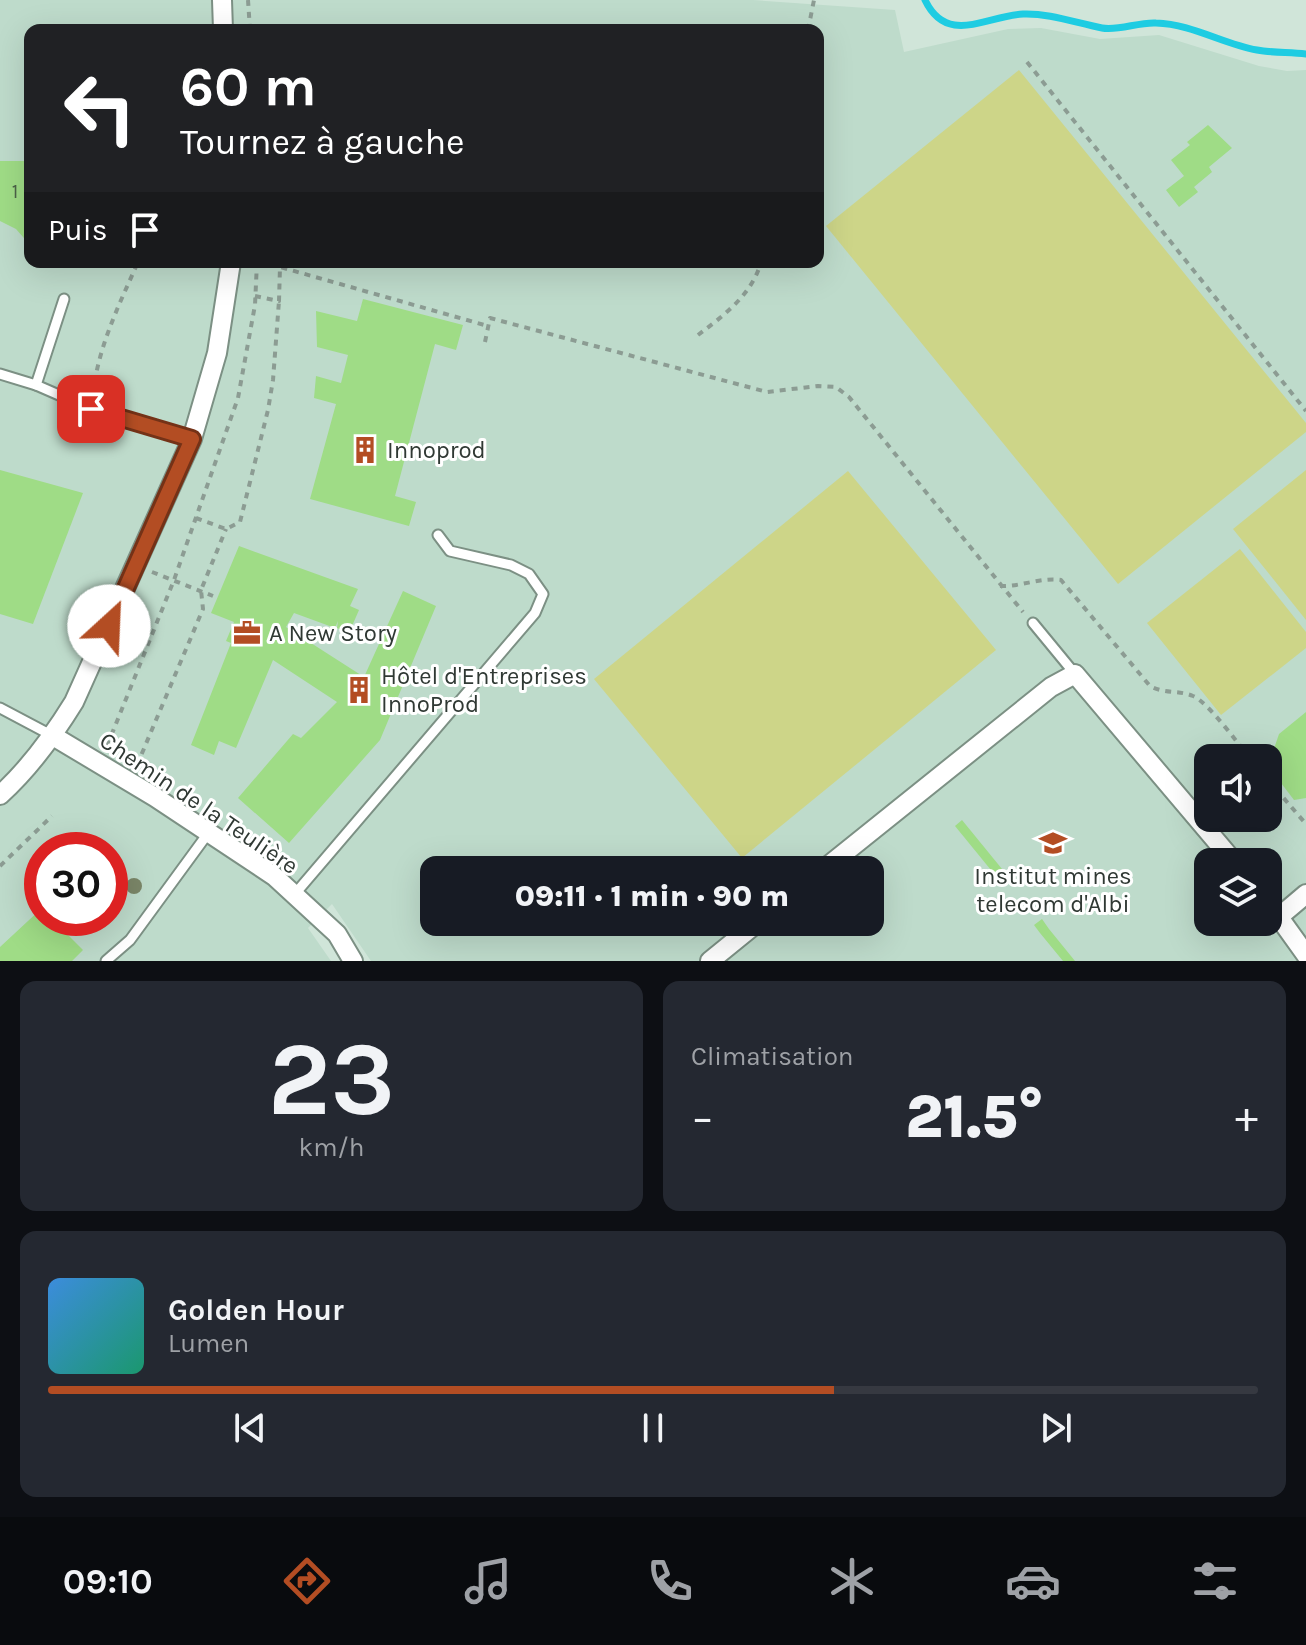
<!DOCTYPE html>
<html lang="fr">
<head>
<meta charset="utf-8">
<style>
	:root { --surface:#171b24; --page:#242831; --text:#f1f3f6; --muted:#9ea1a6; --line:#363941; --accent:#b34d23 }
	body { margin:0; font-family:Karla,sans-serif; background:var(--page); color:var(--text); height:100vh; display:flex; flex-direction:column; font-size:30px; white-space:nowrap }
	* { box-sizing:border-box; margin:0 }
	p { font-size:26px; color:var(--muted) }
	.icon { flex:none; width:44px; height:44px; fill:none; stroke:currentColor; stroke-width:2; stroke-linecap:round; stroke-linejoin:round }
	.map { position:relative; height:961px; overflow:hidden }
	.details { display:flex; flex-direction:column; gap:20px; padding:20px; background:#0d0f14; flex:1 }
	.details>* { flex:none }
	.guide { position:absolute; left:24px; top:24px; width:800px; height:244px; border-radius:16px; box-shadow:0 8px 32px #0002; background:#202124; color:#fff; overflow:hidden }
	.tools { position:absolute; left:1194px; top:744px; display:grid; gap:16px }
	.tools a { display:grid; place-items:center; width:88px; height:88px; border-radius:16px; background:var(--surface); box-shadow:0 8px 32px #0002; font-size:40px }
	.speed { position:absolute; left:24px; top:832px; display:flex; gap:16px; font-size:40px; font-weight:700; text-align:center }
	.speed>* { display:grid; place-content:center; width:104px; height:104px; border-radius:50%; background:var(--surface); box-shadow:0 8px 32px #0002; line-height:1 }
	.speed .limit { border:12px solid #d22; background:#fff; color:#111 }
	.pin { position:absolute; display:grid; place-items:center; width:68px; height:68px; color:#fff; margin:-34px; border-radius:16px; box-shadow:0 4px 12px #0006 }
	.me { position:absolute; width:88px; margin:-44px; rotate:25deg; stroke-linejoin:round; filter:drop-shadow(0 0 6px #0008) }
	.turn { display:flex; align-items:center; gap:28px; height:168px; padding:0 24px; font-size:36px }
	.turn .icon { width:104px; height:104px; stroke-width:2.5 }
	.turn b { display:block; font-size:56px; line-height:68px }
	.then { display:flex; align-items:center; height:76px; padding:0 24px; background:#0003; gap:16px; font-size:30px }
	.big { font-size:60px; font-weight:800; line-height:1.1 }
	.details .card { flex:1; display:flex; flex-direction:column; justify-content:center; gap:12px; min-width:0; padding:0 28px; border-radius:16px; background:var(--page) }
	.details .dial { align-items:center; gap:0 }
	.dial b { font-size:104px; line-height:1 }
	.song { display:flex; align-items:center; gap:24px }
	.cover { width:96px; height:96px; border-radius:12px; background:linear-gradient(135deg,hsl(210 70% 55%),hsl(160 70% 35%)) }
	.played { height:8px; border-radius:4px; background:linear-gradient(90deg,var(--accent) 65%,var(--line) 65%) }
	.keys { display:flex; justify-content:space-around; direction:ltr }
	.heat { display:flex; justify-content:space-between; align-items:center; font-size:44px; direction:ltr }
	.details .tiles { flex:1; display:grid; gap:20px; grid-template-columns:1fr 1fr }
	.card:last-child { grid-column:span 2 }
	.trip { position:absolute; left:420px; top:856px; width:464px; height:80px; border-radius:16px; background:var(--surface); box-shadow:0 8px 32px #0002; font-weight:800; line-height:80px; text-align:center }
	.dock { display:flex; height:128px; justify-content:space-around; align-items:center; background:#090b0e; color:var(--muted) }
	.dock .icon { width:56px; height:56px }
	.dock .active { color:var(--accent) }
	.dock b { font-size:36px; color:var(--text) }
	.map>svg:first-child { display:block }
	.built { fill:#bedbcb; fill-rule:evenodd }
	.green { fill:#cdd588 }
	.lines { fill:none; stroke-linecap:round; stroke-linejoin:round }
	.stream { stroke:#1ecce2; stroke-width:7 }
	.building { fill:#9fdc86 }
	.lane-casing { stroke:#7c9084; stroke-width:13 }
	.street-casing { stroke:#7c9084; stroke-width:22 }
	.path { stroke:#8c9c93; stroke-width:4; stroke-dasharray:6 6; stroke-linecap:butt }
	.lane { stroke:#fff; stroke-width:9 }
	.street { stroke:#fff; stroke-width:18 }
	.tree { fill:#7b8668 }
	.route-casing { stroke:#743217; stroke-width:20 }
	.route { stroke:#b34d23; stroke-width:14 }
	.labels { text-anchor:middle; stroke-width:6; stroke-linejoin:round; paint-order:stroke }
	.number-label { font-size:20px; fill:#4c6248 }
	.poi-label { font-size:24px; fill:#303934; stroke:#fff; text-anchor:start }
	.street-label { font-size:24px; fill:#303934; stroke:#fff }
</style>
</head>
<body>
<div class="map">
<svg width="1306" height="961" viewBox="0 0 1306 961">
	<rect width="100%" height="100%" fill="#d0e5d9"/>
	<!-- built -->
	<path class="built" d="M0,0H753L895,10L904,52L1008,29L1041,28L1100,39L1159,35L1259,66L1287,71L1306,70V961H371L332,904L308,928L331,961H0ZM30,30H818V262H30ZM1208,758H1268V818H1208ZM42,850H110V918H42ZM1208,862H1268V922H1208ZM434,870H870V922H434Z"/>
	<!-- green -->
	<g class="green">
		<polygon points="1019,70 1306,423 1306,432 1118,584 826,226"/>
		<polygon points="1306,470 1306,620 1233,529"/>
		<polygon points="848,471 996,650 742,858 594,679"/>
		<polygon points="1240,549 1306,632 1306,648 1221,715 1147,623"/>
	</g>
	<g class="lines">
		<!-- stream -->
		<path class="stream" d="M925,0C947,46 986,16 1023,14C1049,13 1076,23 1102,28C1119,31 1138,22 1156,23C1192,24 1223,44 1257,50C1273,53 1290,52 1306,54"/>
	</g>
	<!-- building -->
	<g class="building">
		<polygon points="1208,125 1232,148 1209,167 1212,172 1194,187 1198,192 1179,207 1166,190 1184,176 1171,160 1190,145 1187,142"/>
		<polygon points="0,161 30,161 30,245 16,229 0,221"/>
		<polygon points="363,299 463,325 456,350 435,344 395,496 416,502 409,526 310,499 336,404 314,398 316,376 341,383 348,355 317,347 316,311 357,321"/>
		<polygon points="0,470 83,493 33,624 0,614"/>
		<polygon points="239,546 358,589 350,606 359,610 349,633 337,628 338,621 335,628 294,613 286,627 364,677 403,591 436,606 380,740 289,843 238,798 293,734 301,738 337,702 273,660 236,748 219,741 214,755 191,745 231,643 226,641 234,622 211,613"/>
		<polygon points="1306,712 1306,798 1294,800 1268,766 1279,734"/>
		<polygon points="962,820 1002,869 995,875 955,826"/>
		<polygon points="42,908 42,918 82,918 67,934 83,950 72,961 0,961 0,947"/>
		<polygon points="1042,919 1049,929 1075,961 1063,961 1040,933 1034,925"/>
	</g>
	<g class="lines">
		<!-- lane casing -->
		<g class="lane-casing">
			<g id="lane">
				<polyline points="0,374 36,385 91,409 192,439"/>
				<polyline points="36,385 64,299"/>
				<polyline points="1033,623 1075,674"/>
				<polyline points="0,708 53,736"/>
				<polyline points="294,895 535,613 543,594 529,574 511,565 450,551 438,535"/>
				<polyline points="106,961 130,940 209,832"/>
			</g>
		</g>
		<!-- street casing -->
		<g class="street-casing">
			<g id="street">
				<polyline points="222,0 223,30"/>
				<polyline points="53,736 155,797 274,876 337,934 353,961"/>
				<path d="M0,795C30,768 53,736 74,702L192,439L217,353L231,262"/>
				<polyline points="823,870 1051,687 1075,674 1234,862"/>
				<polyline points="1268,902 1306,955"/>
				<polyline points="1280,916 1306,894"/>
				<polyline points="710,961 758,922"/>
			</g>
		</g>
		<!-- path -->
		<g class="path">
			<polyline points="248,0 250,30"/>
			<polyline points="808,30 814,0"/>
			<polyline points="1027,62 1306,411"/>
			<polyline points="255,296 279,301 280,267 488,326"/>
			<path d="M698,335C723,316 752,295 761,262"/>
			<polyline points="485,342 490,318 767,392 818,386 836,387 849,397 1023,612"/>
			<path d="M93,394C98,347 119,305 138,262"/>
			<polyline points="196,518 226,529 240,522 268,410 273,380 279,301"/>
			<polyline points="152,572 213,596"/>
			<path d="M1000,586C1020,587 1041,577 1061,580L1150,686C1164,694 1179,690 1193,696C1208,702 1238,744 1250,758"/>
			<polyline points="107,746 174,580 238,398 255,305 257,262"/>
			<polyline points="137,765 203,609 201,590 226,529"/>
			<polyline points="1268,780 1306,824"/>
			<polyline points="0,866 52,816"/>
		</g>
		<!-- lane -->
		<use href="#lane" class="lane"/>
		<!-- street -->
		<use href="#street" class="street"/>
	</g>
	<!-- trees -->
	<circle class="tree" cx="134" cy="886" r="8"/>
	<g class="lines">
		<!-- route casing -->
		<g class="route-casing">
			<polyline id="route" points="91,409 192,439 109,626"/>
		</g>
		<!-- route -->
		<use href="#route" class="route"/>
	</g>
	<!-- icons -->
	<defs>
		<g id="building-bare" transform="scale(2.16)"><path d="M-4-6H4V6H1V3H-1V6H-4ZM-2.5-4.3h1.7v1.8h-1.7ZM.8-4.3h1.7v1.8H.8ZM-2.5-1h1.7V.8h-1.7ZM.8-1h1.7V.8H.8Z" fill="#b34d23" stroke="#fff" stroke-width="2.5" paint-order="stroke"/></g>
		<g id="office-bare" transform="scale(2.16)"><path d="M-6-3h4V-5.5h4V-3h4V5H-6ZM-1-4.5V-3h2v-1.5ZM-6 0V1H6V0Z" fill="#b34d23" stroke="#fff" stroke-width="2.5" paint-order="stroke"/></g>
		<g id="university-bare" transform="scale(2.16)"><path d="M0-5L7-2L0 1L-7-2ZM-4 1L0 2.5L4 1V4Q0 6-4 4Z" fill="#b34d23" stroke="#fff" stroke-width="2.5" paint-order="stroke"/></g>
	</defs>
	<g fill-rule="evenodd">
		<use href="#building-bare" x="365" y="450"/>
		<use href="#office-bare" x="247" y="633"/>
		<use href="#building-bare" x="359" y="690"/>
		<use href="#university-bare" x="1053" y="843"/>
	</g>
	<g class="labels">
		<!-- number labels -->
		<g class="number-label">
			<text x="15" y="198">1</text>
		</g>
		<!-- poi labels -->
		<g class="poi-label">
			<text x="387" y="458">Innoprod</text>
			<text x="269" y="641">A New Story</text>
			<text x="381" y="684">Hôtel d'Entreprises<tspan x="381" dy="28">InnoProd</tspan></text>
			<text x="1053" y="884" text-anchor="middle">Institut mines<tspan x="1053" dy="28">telecom d'Albi</tspan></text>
		</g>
		<!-- street labels -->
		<g class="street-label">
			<text transform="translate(199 803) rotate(34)" y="8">Chemin de la Teulière</text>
		</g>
	</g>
</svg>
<div class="tools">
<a><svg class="icon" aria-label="sound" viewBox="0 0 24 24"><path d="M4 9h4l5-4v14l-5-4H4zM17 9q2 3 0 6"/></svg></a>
<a><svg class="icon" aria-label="layers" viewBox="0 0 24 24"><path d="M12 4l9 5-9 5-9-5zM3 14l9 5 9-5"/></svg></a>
</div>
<div class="speed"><div class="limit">30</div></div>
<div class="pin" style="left:91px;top:409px;background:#d93025"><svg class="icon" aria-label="arrive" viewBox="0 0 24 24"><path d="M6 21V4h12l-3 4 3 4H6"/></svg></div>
<svg class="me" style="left:109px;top:626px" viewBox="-20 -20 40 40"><circle r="19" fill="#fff"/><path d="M0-13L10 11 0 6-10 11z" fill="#b34d23"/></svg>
<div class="trip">09:11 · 1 min · 90 m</div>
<div class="guide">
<div class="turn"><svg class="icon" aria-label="left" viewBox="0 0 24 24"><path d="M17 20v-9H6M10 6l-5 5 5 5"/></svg><div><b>60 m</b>Tournez à gauche</div></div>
<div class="then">Puis<svg class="icon" aria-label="arrive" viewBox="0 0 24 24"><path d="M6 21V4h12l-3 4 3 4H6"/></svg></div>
</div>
</div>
<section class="details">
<div class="tiles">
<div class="card dial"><b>23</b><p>km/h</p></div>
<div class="card"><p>Climatisation</p>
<div class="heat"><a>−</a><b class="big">21.5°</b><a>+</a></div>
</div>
<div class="card">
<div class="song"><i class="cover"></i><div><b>Golden Hour</b><p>Lumen</p></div></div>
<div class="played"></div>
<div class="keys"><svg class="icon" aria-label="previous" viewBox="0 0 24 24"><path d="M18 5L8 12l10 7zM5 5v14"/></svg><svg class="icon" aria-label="pause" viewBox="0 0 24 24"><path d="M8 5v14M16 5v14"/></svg><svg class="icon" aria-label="next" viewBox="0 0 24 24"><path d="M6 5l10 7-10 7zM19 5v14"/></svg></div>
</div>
</div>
</section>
<nav class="dock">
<b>09:10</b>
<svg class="icon active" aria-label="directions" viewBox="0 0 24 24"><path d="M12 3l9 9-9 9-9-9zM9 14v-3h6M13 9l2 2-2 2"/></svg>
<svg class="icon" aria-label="music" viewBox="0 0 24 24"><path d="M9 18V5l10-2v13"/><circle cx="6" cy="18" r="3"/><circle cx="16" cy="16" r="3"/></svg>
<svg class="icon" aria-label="phone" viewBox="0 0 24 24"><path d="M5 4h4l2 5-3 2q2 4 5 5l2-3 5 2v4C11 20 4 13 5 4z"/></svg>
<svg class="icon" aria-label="climate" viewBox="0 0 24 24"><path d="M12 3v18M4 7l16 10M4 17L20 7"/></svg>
<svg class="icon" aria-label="car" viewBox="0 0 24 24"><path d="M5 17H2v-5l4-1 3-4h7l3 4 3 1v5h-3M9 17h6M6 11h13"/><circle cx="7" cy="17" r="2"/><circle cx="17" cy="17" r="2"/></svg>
<svg class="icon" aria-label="filters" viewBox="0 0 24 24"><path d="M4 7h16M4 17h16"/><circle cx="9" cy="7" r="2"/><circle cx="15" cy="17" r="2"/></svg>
</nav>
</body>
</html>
